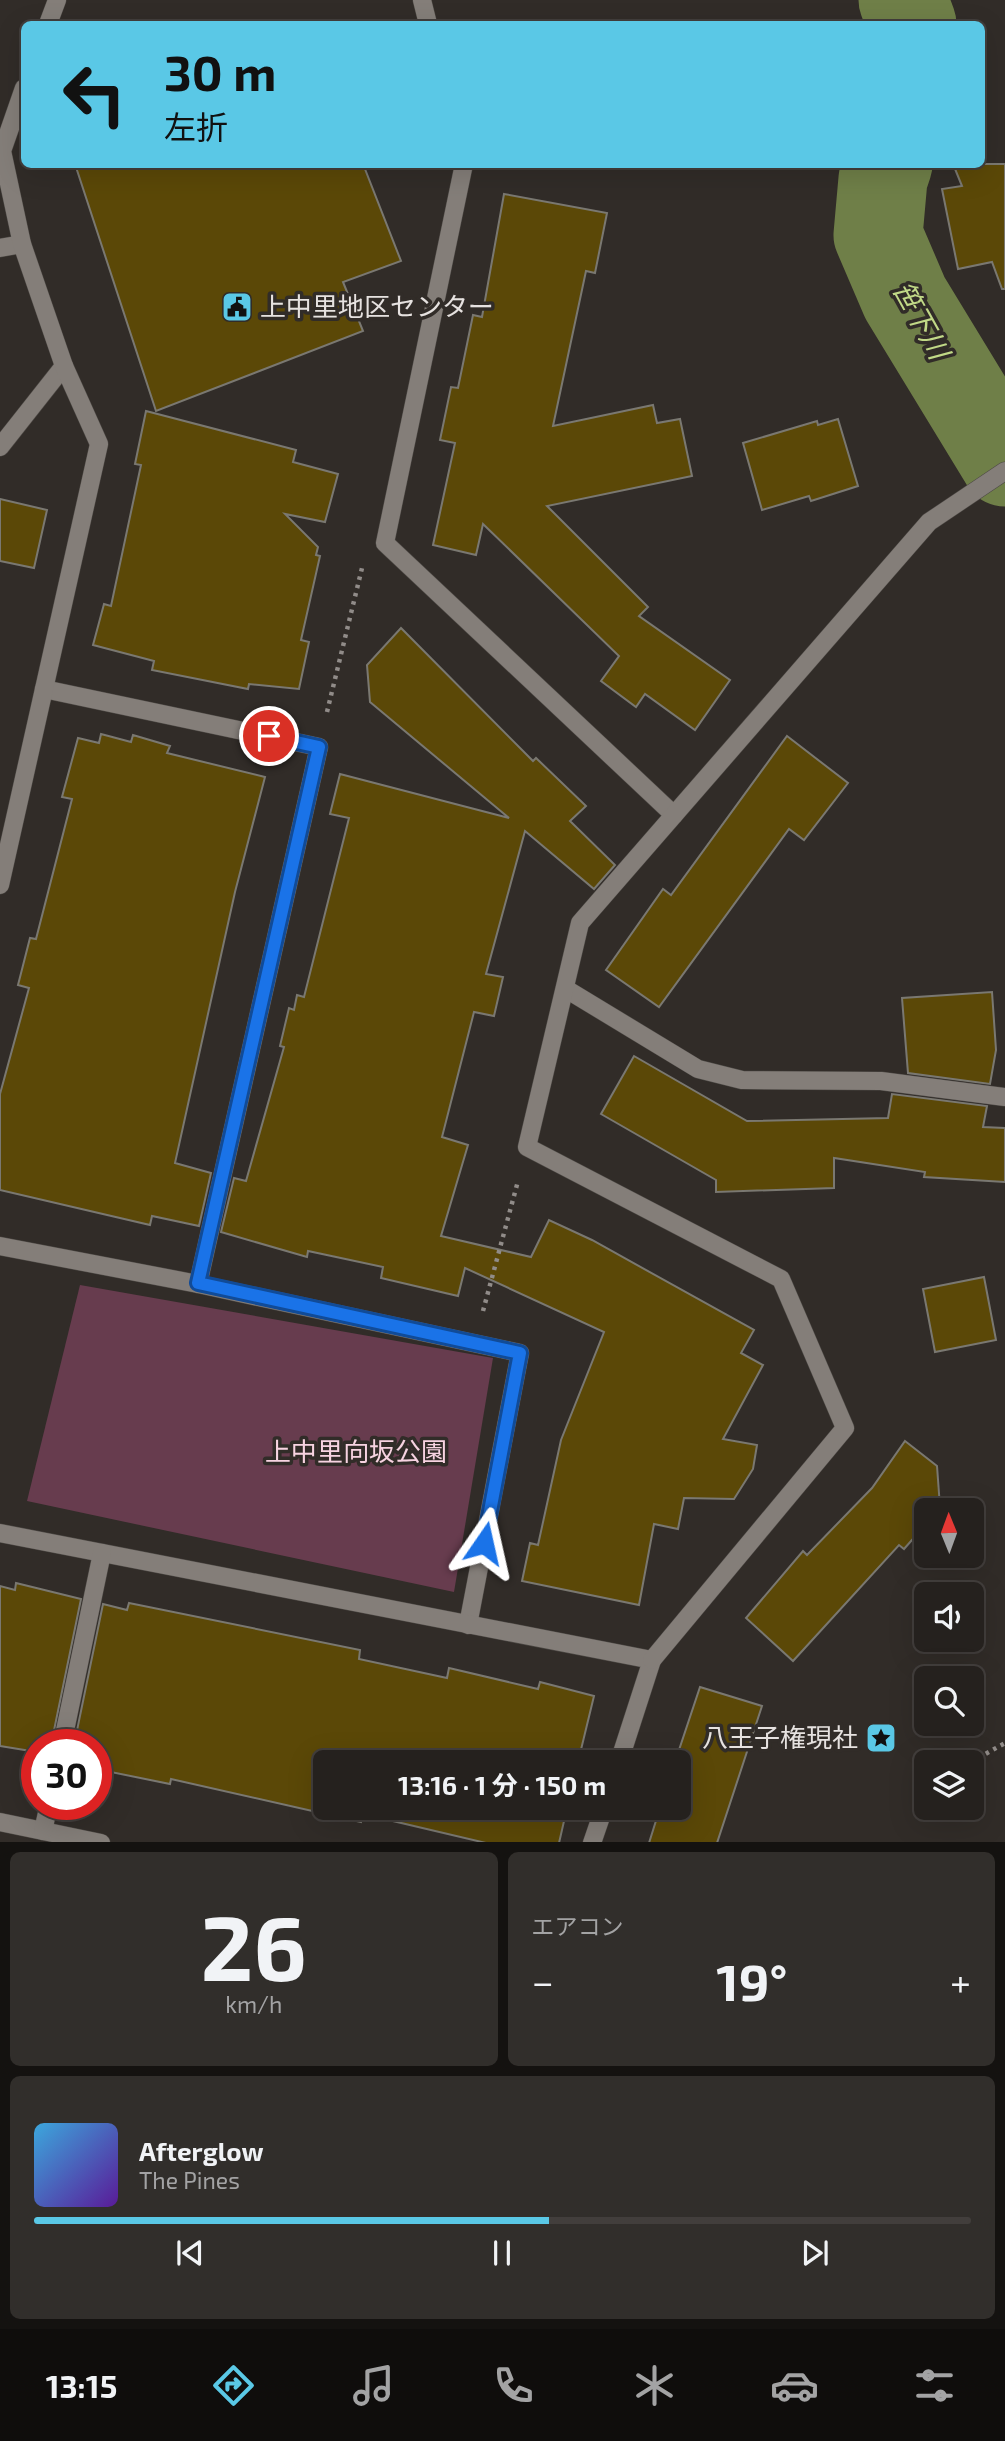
<!DOCTYPE html>
<html lang="ja">
<head>
<meta charset="utf-8">
<style>
	:root { --surface:#25211e; --page:#312e2b; --text:#f1f3f6; --muted:#a3a3a4; --line:#423e3c; --accent:#5ac8e6 }
	body { margin:0; font-family:"Exo 2","Noto Sans JP",sans-serif; background:var(--page); color:var(--text); height:100vh; display:flex; flex-direction:column; font-size:26px; white-space:nowrap }
	* { box-sizing:border-box; margin:0 }
	p { font-size:23px; color:var(--muted) }
	.icon { flex:none; width:38px; height:38px; fill:none; stroke:currentColor; stroke-width:2; stroke-linecap:round; stroke-linejoin:round }
	.map { position:relative; height:1842px; overflow:hidden }
	.panel { display:flex; flex-direction:column; gap:10px; padding:10px; background:#141210; flex:1 }
	.panel>* { flex:none }
	.guide { position:absolute; left:21px; top:21px; width:964px; height:147px; border-radius:10px; box-shadow:0 7px 28px #0002,0 0 0 2px var(--line); background:#5ac8e6; color:#111; overflow:hidden }
	.needle { width:46px; rotate:359deg }
	.fabs { position:absolute; left:914px; top:1498px; display:grid; gap:14px }
	.fabs a { display:grid; place-items:center; width:70px; height:70px; border-radius:10px; background:var(--surface); box-shadow:0 7px 28px #0002,0 0 0 2px var(--line); font-size:35px }
	.speed { position:absolute; left:21px; top:1729px; display:flex; gap:14px; font-size:35px; font-weight:700; text-align:center }
	.speed>* { display:grid; place-content:center; width:91px; height:91px; border-radius:50%; background:var(--surface); box-shadow:0 7px 28px #0002,0 0 0 2px var(--line); line-height:1 }
	.speed .limit { border:10px solid #d22; background:#fff; color:#111 }
	.pin { position:absolute; display:grid; place-items:center; width:60px; height:60px; color:#fff; margin:-30px; border:4px solid #fff; border-radius:50%; box-shadow:0 2px 7px #0007 }
	.me { position:absolute; width:77px; margin:-38px; rotate:11deg; stroke-linejoin:round; filter:drop-shadow(0 0 5px #0008) }
	.turn { display:flex; align-items:center; gap:24px; height:147px; padding:0 28px; font-size:32px }
	.turn .icon { width:91px; height:91px; stroke-width:2.5 }
	.turn b { display:block; font-size:49px; line-height:60px }
	.big { font-size:52px; font-weight:700; line-height:1.1 }
	.panel .tile { flex:1; display:flex; flex-direction:column; justify-content:center; gap:10px; min-width:0; padding:0 24px; border-radius:10px; background:var(--page) }
	.panel .dial { align-items:center; gap:0 }
	.dial b { font-size:91px; line-height:1 }
	.song { display:flex; align-items:center; gap:21px }
	.cover { width:84px; height:84px; border-radius:10px; background:linear-gradient(135deg,hsl(200 70% 55%),hsl(270 70% 35%)) }
	.played { height:7px; border-radius:4px; background:linear-gradient(90deg,var(--accent) 55%,var(--line) 55%) }
	.keys { display:flex; justify-content:space-around; direction:ltr }
	.heat { display:flex; justify-content:space-between; align-items:center; font-size:38px; direction:ltr }
	.panel .tiles { flex:1; display:grid; gap:10px; grid-template-columns:1fr 1fr }
	.tile:last-child { grid-column:span 2 }
	.trip { position:absolute; left:313px; top:1750px; width:378px; height:70px; border-radius:10px; background:var(--surface); box-shadow:0 7px 28px #0002,0 0 0 2px var(--line); font-weight:700; line-height:70px; text-align:center }
	.tabs { display:flex; height:112px; justify-content:space-around; align-items:center; background:#0f0d0c; color:var(--muted) }
	.tabs .icon { width:49px; height:49px }
	.tabs .on { color:var(--accent) }
	.tabs b { font-size:32px; color:var(--text) }
	.map>svg:first-child { display:block }
	.green { fill:#673c4e }
	.lines { fill:none; stroke-linecap:round; stroke-linejoin:round }
	.river { stroke:#6f7f48; stroke-width:89 }
	.building { fill:#5b4807; stroke:#7a7871; stroke-width:2 }
	.lane-casing { stroke:#4e4a46; stroke-width:19 }
	.street-casing { stroke:#4e4a46; stroke-width:19 }
	.path { stroke:#918c89; stroke-width:4.5; stroke-dasharray:3.5 5; stroke-linecap:butt }
	.lane { stroke:#847e79; stroke-width:18 }
	.street { stroke:#847e79; stroke-width:18 }
	.route-casing { stroke:#114b97; stroke-width:18 }
	.route { stroke:#1a73e8; stroke-width:12 }
	.labels { text-anchor:middle; stroke-width:7; stroke-linejoin:round; paint-order:stroke }
	.poi-label { font-size:26px; fill:#e6e2e0; stroke:#312c28; text-anchor:start }
	.park-label { font-size:26px; fill:#f7d3e1; stroke:#312c28 }
	.water-label { font-size:28px; font-style:italic; fill:#c1d987; stroke:#312c28 }
</style>
</head>
<body>
<div class="map">
<svg width="1005" height="1843" viewBox="0 0 1005 1843">
	<rect width="100%" height="100%" fill="#312c28"/>
	<!-- green -->
	<polygon class="green" points="80,1285 493,1358 454,1592 27,1501"/>
	<g class="lines">
		<!-- river -->
		<g class="river">
			<polyline points="903,0 912,24"/>
			<polyline points="888,164 883,179 878,235 905,298 1005,462"/>
		</g>
	</g>
	<!-- building -->
	<g class="building">
		<polygon points="75,164 363,164 401,261 343,282 363,331 156,411"/>
		<polygon points="953,164 1005,164 1005,289 1002,289 992,262 958,269 942,189 962,186"/>
		<polygon points="504,194 607,213 595,273 586,271 553,426 653,405 657,423 680,419 692,476 547,506 648,607 639,616 730,680 695,730 645,694 636,707 601,681 619,656 483,524 476,555 433,545 455,443 440,440 451,387 458,388 473,315 482,317"/>
		<polygon points="146,411 296,450 293,462 338,474 325,522 285,514 318,547 316,555 320,556 301,640 309,642 299,689 249,684 248,689 152,670 154,661 93,645 104,604 111,606 141,465 135,464"/>
		<polygon points="838,419 858,486 811,501 809,496 762,510 743,443 817,421 818,425"/>
		<polygon points="0,499 47,510 34,568 0,561"/>
		<polygon points="401,628 533,761 536,758 586,806 570,821 615,865 594,889 525,831 486,974 503,977 494,1016 474,1012 442,1137 468,1145 441,1236 531,1257 549,1220 592,1240 754,1330 741,1353 763,1365 723,1439 757,1445 753,1469 734,1499 684,1498 678,1529 654,1524 639,1605 522,1581 530,1543 538,1545 561,1440 604,1332 465,1268 458,1296 381,1278 383,1267 308,1251 307,1257 221,1232 234,1178 246,1181 284,1047 280,1046 289,1008 294,1010 297,995 304,997 349,818 330,814 340,774 509,818 370,702 367,665"/>
		<polygon points="101,734 131,742 133,735 170,746 167,753 265,777 235,892 175,1163 211,1173 199,1226 152,1216 150,1225 0,1190 0,1094 29,988 18,985 30,938 36,939 72,799 62,797 78,738 99,743"/>
		<polygon points="787,736 848,783 804,840 789,829 659,1007 606,970 663,889 671,895"/>
		<polygon points="992,992 996,1050 990,1084 908,1073 902,998"/>
		<polygon points="634,1056 747,1121 888,1118 892,1094 987,1106 983,1127 1005,1128 1005,1182 924,1177 925,1172 834,1158 834,1188 716,1192 716,1180 601,1114"/>
		<polygon points="984,1277 996,1340 935,1352 923,1289"/>
		<polygon points="905,1441 937,1466 940,1507 937,1510 926,1510 926,1524 904,1549 899,1545 793,1661 746,1618 803,1551 807,1555 872,1488"/>
		<polygon points="16,1583 81,1599 51,1745 37,1745 37,1752 0,1746 0,1586 15,1590"/>
		<polygon points="129,1603 360,1650 359,1659 447,1678 449,1668 538,1689 540,1682 594,1696 578,1762 326,1762 326,1808 567,1808 559,1843 486,1843 363,1814 361,1822 171,1779 170,1784 96,1769 96,1745 74,1745 103,1604 127,1610"/>
		<polygon points="700,1687 762,1706 717,1843 649,1843 660,1808 679,1808 679,1762 675,1762"/>
	</g>
	<g class="lines">
		<!-- lane casing -->
		<g class="lane-casing">
			<polyline id="lane" points="566,989 698,1069 742,1080 881,1081 1005,1097"/>
		</g>
		<!-- street casing -->
		<g class="street-casing">
			<g id="street">
				<polyline points="422,0 428,24"/>
				<polyline points="48,24 57,0"/>
				<polyline points="464,164 385,543 674,815"/>
				<polyline points="0,248 22,244"/>
				<polyline points="0,447 64,366"/>
				<polyline points="44,689 319,747 198,1284"/>
				<polyline points="0,885 99,444 64,366 22,244 2,151 24,88"/>
				<polyline points="0,1246 198,1284 520,1353 468,1625"/>
				<polyline points="0,1533 652,1660 619,1762"/>
				<polyline points="652,1660 845,1428 781,1279 527,1147 580,923 929,522 1005,471"/>
				<polyline points="62,1745 102,1553"/>
				<polyline points="0,1822 101,1843"/>
				<polyline points="43,1831 49,1804"/>
				<polyline points="592,1843 604,1808"/>
			</g>
		</g>
		<!-- path -->
		<g class="path">
			<polyline points="327,712 362,568"/>
			<polyline points="483,1311 518,1181"/>
			<polyline points="971,1762 1005,1743"/>
		</g>
		<!-- lane -->
		<use href="#lane" class="lane"/>
		<!-- street -->
		<use href="#street" class="street"/>
	</g>
	<g class="lines">
		<!-- route casing -->
		<g class="route-casing">
			<polyline id="route" points="269,736 319,747 198,1283 520,1353 484,1543"/>
		</g>
		<!-- route -->
		<use href="#route" class="route"/>
	</g>
	<!-- icons -->
	<defs>
		<g id="civic-square" transform="scale(1.575)"><rect x="-9" y="-9" width="18" height="18" rx="4" fill="#5ac8e6" stroke="#312c28"/><path d="M-.6-6.5H3V-4.5H.6V-3L4-1V1h2V6H-6V1h2V-1L-.6-3ZM-1.2 2.5V6h2.4V2.5Z" fill="#111"/></g>
		<g id="sight-square" transform="scale(1.575)"><rect x="-9" y="-9" width="18" height="18" rx="4" fill="#5ac8e6" stroke="#312c28"/><path d="M0-6L1.8-2.2L6-1.7L2.9 1.2L3.7 5.4L0 3.3L-3.7 5.4L-2.9 1.2L-6-1.7L-1.8-2.2Z" fill="#111"/></g>
	</defs>
	<g fill-rule="evenodd">
		<use href="#civic-square" x="237" y="307"/>
		<use href="#sight-square" x="881" y="1738"/>
	</g>
	<g class="labels">
		<!-- poi labels -->
		<g class="poi-label">
			<text x="260" y="316">上中里地区センター</text>
			<text x="858" y="1747" text-anchor="end">八王子権現社</text>
		</g>
		<!-- park labels -->
		<g class="park-label">
			<text x="356" y="1461">上中里向坂公園</text>
		</g>
		<!-- water labels -->
		<g class="water-label">
			<text transform="translate(921 320) rotate(61)" y="10">笹下川</text>
		</g>
	</g>
</svg>
<div class="fabs">
<a><svg class="needle" viewBox="-14 -14 28 28"><path d="M0-13l5 13h-10z" fill="#e53935"/><path d="M0 13l5-13h-10z" fill="#a3a3a4"/></svg></a>
<a><svg class="icon" aria-label="sound" viewBox="0 0 24 24"><path d="M4 9h4l5-4v14l-5-4H4zM17 9q2 3 0 6"/></svg></a>
<a><svg class="icon" aria-label="search" viewBox="0 0 24 24"><circle cx="10" cy="10" r="6"/><path d="M15 15l6 6"/></svg></a>
<a><svg class="icon" aria-label="layers" viewBox="0 0 24 24"><path d="M12 4l9 5-9 5-9-5zM3 14l9 5 9-5"/></svg></a>
</div>
<div class="speed"><div class="limit">30</div></div>
<div class="pin" style="left:269px;top:736px;background:#d93025"><svg class="icon" aria-label="arrive" viewBox="0 0 24 24"><path d="M6 21V4h12l-3 4 3 4H6"/></svg></div>
<svg class="me" style="left:484px;top:1543px" viewBox="-20 -20 40 40"><path d="M0-17L14 15 0 8-14 15z" fill="#1a73e8" stroke="#fff" stroke-width="4"/></svg>
<div class="trip">13:16 · 1 分 · 150 m</div>
<div class="guide">
<div class="turn"><svg class="icon" aria-label="left" viewBox="0 0 24 24"><path d="M17 20v-9H6M10 6l-5 5 5 5"/></svg><div><b>30 m</b>左折</div></div>
</div>
</div>
<section class="panel">
<div class="tiles">
<div class="tile dial"><b>26</b><p>km/h</p></div>
<div class="tile"><p>エアコン</p>
<div class="heat"><a>−</a><b class="big">19°</b><a>+</a></div>
</div>
<div class="tile">
<div class="song"><i class="cover"></i><div><b>Afterglow</b><p>The Pines</p></div></div>
<div class="played"></div>
<div class="keys"><svg class="icon" aria-label="previous" viewBox="0 0 24 24"><path d="M18 5L8 12l10 7zM5 5v14"/></svg><svg class="icon" aria-label="pause" viewBox="0 0 24 24"><path d="M8 5v14M16 5v14"/></svg><svg class="icon" aria-label="next" viewBox="0 0 24 24"><path d="M6 5l10 7-10 7zM19 5v14"/></svg></div>
</div>
</div>
</section>
<nav class="tabs">
<b>13:15</b>
<svg class="icon on" aria-label="directions" viewBox="0 0 24 24"><path d="M12 3l9 9-9 9-9-9zM9 14v-3h6M13 9l2 2-2 2"/></svg>
<svg class="icon" aria-label="music" viewBox="0 0 24 24"><path d="M9 18V5l10-2v13"/><circle cx="6" cy="18" r="3"/><circle cx="16" cy="16" r="3"/></svg>
<svg class="icon" aria-label="phone" viewBox="0 0 24 24"><path d="M5 4h4l2 5-3 2q2 4 5 5l2-3 5 2v4C11 20 4 13 5 4z"/></svg>
<svg class="icon" aria-label="climate" viewBox="0 0 24 24"><path d="M12 3v18M4 7l16 10M4 17L20 7"/></svg>
<svg class="icon" aria-label="car" viewBox="0 0 24 24"><path d="M5 17H2v-5l4-1 3-4h7l3 4 3 1v5h-3M9 17h6M6 11h13"/><circle cx="7" cy="17" r="2"/><circle cx="17" cy="17" r="2"/></svg>
<svg class="icon" aria-label="filters" viewBox="0 0 24 24"><path d="M4 7h16M4 17h16"/><circle cx="9" cy="7" r="2"/><circle cx="15" cy="17" r="2"/></svg>
</nav>
</body>
</html>
